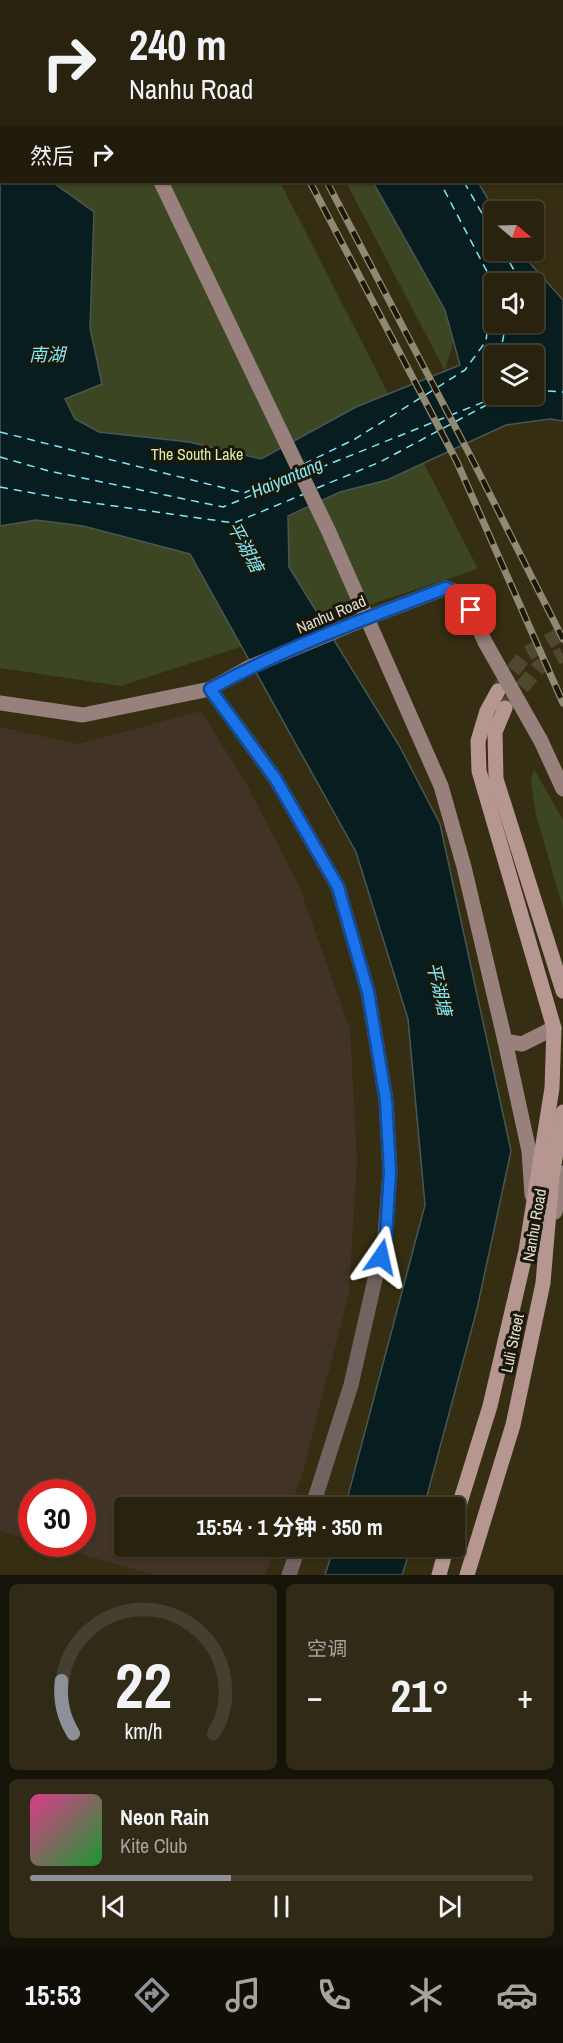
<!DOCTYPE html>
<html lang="zh">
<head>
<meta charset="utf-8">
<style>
	:root { --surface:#28220e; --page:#302a17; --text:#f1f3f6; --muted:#a5a49e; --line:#443f2e; --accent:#8c9099 }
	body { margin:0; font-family:"Archivo Narrow","Noto Sans SC",sans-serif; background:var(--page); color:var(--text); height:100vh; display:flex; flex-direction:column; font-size:22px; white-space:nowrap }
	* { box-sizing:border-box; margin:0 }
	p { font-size:20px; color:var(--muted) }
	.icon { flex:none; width:33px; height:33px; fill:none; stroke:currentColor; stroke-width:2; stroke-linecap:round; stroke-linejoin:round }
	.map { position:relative; height:1575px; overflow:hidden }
	.drawer { display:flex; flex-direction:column; gap:9px; padding:9px; background:#161308; flex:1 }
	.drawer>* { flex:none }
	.top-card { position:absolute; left:0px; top:0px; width:564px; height:183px; box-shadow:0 2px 4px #0004,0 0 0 2px var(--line); background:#28220e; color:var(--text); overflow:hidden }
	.needle { width:39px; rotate:109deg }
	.fabs { position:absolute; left:484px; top:201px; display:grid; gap:12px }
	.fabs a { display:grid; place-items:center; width:60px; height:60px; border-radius:6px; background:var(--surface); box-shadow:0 2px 4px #0004,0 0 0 2px var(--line); font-size:30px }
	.speed { position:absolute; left:18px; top:1479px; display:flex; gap:12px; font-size:30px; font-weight:700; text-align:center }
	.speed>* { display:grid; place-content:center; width:78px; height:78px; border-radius:50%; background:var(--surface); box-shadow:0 2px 4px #0004,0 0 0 2px var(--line); line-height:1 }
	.speed .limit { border:9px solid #d22; background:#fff; color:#111 }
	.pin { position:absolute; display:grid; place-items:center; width:51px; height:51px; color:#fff; margin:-26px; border-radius:12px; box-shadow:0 3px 9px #0006 }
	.me { position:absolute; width:66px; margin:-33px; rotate:11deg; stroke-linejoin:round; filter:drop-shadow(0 0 4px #0008) }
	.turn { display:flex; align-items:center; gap:21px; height:126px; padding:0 30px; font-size:27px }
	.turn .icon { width:78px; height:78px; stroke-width:2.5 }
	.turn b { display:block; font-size:42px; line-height:51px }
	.then { display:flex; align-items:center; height:57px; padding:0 30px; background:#0003; gap:12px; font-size:22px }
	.big { font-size:45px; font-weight:700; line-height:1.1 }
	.drawer .tile { flex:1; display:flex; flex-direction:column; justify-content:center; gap:9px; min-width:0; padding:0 21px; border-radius:9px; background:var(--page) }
	.drawer .dial { align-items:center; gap:0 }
	.dial svg { height:156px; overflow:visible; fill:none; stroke:var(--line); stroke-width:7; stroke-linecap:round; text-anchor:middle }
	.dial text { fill:var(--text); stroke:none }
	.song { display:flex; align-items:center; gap:18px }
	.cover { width:72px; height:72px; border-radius:9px; background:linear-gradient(135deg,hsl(330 70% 55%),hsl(130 70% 35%)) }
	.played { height:6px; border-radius:3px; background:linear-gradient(90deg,var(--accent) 40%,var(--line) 40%) }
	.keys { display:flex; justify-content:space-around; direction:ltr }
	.heat { display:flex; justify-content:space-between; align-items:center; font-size:33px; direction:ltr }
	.drawer .tiles { flex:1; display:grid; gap:9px; grid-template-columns:1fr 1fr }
	.tile:last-child { grid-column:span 2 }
	.trip { position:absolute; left:114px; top:1497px; width:351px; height:60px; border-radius:6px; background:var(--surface); box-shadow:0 2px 4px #0004,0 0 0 2px var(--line); font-weight:700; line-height:60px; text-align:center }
	.tab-bar { display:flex; height:96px; justify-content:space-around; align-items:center; background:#100e06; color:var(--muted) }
	.tab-bar .icon { width:42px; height:42px }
	.tab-bar .current { color:var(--accent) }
	.tab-bar b { font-size:27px; color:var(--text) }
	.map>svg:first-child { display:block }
	.medical { fill:#413326 }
	.green { fill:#3d4622 }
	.water { fill:#081d1f; stroke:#495753; stroke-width:1.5; fill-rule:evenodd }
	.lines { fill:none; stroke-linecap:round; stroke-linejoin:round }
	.ferry { stroke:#80e9f5; stroke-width:1.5; stroke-dasharray:8 6; stroke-linecap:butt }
	.primary-tunnel { stroke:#50482e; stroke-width:15; stroke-dasharray:15 8; stroke-linecap:butt }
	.street { stroke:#726361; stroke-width:15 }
	.secondary { stroke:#98807c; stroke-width:15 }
	.primary { stroke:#b59691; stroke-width:15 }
	.rail-casing { stroke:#908973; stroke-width:7 }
	.rail { stroke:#1a170b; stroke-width:4.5; stroke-dasharray:14; stroke-linecap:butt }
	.secondary-bridge { stroke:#98807c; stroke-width:15 }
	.route-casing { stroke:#114b97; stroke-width:15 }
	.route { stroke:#1a73e8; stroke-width:10 }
	.labels { text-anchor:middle; stroke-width:6; stroke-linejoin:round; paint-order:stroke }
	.park-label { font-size:16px; fill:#d9eea4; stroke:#1a170b }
	.street-label { font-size:16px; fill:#e2ddcd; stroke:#1a170b }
	.water-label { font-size:18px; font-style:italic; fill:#80e9f5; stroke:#1a170b }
</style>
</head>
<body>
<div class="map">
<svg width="563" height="1575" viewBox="0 0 563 1575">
	<rect width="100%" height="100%" fill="#362e12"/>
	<!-- medical -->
	<polygon class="medical" points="201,711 246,783 300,888 350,1030 357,1160 349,1293 301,1479 290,1507 124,1508 124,1546 276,1547 265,1575 156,1575 44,1544 82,1544 82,1492 32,1492 31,1540 0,1531 0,727 79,744"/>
	<!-- green -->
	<g class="green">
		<polygon points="0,0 190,0 190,1 2,2 2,182 280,182 478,569 121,686 0,668"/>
		<polygon points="346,182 393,182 459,321 445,371"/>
		<polygon points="534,769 563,820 563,908 536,815 531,780"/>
	</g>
	<!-- water -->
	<g class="water">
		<path d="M0,40L2,182H52L94,212L90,328L102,384L65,399L75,419L99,432L189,442L261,459L356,407L460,365L445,310L373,182H478L495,211V250L519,251L563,300V421L550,419L506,425L387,480L340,492L288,516L289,567L400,747L440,824L511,1151L477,1309L424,1507H345L425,1205L408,1019L356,852L190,554L83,526L36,520L0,526ZM495,284H534V322H495ZM495,356H534V394H495Z"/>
		<polygon points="334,1547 334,1546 411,1547 402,1575 325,1575"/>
	</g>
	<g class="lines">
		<!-- ferry -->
		<g class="ferry">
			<polyline points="345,0 346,2"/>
			<polyline points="365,0 366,2"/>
			<polyline points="464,182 495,236"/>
			<polyline points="503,250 516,274 514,284"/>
			<polyline points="500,356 506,322"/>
			<polyline points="534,390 563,392"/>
			<polyline points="0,432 244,493 292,470"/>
			<polyline points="0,457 49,471 223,507 294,478"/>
			<polyline points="304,464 355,439 465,370 486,341 493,283 440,182"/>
			<polyline points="307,473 491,399 495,381"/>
			<polyline points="0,487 65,499 234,523 304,494"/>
			<polyline points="317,488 380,462 507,394"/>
		</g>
		<!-- primary-tunnel -->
		<g class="primary-tunnel">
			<polyline points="499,689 526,654 563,633"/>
			<polyline points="507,705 539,667 563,654"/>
		</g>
		<!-- street -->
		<g class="street">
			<polyline points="210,689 275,778 338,887 368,992 386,1100 390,1172 385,1235 351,1385 312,1508"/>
			<polyline points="289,1575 299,1546"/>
		</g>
		<!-- secondary -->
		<g class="secondary">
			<polyline points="85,0 85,2"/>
			<polyline points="503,0 504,2"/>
			<polyline points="562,82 563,82"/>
			<polyline points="161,182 329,532 441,786 464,867 505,1041 529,1151 532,1195"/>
			<polyline points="0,703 83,715 210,689 248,668 367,618 446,588 464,595 485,642"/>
			<polyline points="541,741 563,789"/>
			<polyline points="505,1041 522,1044 554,1028"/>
			<polyline points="555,1212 563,1173"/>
		</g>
		<!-- primary -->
		<g class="primary">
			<polyline points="505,708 495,732 496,779 563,991"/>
			<polyline points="454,1522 490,1406 526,1251 552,1088 554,1028 479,771 478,741 487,711 498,691"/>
			<polyline points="439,1575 447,1546"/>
			<polyline points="467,1575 513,1425 543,1283 552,1176 563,1112"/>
		</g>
		<!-- rail casing -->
		<g class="rail-casing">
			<g id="rail">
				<polyline points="215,0 215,2"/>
				<polyline points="233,0 234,2"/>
				<polyline points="310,182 457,462 563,703"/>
				<polyline points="327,182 472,459 563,639"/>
			</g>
		</g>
		<!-- rail -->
		<use href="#rail" class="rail"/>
		<!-- secondary-bridge -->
		<polyline class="secondary-bridge" points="485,642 541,741"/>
	</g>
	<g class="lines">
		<!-- route casing -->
		<g class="route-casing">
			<path id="route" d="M381,1257L386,1235L390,1172L386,1100L368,992L338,887L275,778L210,689C285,648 366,618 446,588L464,595L471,610"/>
		</g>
		<!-- route -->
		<use href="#route" class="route"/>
	</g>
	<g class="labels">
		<!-- park labels -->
		<g class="park-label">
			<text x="197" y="460">The South Lake</text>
		</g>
		<!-- street labels -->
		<g class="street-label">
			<text transform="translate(331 614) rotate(-23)" y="6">Nanhu Road</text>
			<text transform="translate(534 1225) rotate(-80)" y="6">Nanhu Road</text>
			<text transform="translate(512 1343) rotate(-78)" y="6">Luli Street</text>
		</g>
		<!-- water labels -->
		<g class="water-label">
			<text x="47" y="361">南湖</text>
			<text transform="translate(287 478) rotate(-23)" y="6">Haiyantang</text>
			<text transform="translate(245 547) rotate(62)" y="6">平湖塘</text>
			<text transform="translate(439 989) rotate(77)" y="6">平湖塘</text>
		</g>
	</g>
</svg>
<div class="fabs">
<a><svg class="needle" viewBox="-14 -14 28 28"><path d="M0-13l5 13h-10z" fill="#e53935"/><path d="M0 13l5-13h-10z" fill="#a5a49e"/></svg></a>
<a><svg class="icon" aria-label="sound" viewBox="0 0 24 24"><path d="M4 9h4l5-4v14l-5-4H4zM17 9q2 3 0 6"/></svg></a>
<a><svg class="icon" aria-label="layers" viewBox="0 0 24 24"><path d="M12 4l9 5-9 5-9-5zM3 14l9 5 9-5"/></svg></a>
</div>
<div class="speed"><div class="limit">30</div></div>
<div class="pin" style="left:471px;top:610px;background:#d93025"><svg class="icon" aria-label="arrive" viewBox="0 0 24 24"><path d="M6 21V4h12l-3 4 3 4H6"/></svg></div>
<svg class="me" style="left:381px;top:1257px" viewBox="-20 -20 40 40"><path d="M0-17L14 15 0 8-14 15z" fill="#1a73e8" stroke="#fff" stroke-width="4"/></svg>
<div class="trip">15:54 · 1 分钟 · 350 m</div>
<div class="top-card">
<div class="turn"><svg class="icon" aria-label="right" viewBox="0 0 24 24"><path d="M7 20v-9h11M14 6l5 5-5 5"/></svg><div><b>240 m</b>Nanhu Road</div></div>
<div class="then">然后<svg class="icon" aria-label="right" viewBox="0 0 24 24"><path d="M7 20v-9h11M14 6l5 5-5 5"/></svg></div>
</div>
</div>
<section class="drawer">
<div class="tiles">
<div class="tile dial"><svg viewBox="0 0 100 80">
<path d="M14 69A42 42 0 1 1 86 69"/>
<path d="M14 69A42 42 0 0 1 8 42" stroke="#8c9099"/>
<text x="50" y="56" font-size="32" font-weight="700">22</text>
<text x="50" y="72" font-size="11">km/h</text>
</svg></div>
<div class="tile"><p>空调</p>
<div class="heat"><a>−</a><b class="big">21°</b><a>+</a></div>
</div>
<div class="tile">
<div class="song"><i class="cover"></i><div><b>Neon Rain</b><p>Kite Club</p></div></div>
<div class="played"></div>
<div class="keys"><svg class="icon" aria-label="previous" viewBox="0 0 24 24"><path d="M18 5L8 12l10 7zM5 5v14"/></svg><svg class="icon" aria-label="pause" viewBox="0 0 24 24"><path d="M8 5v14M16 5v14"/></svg><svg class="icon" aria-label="next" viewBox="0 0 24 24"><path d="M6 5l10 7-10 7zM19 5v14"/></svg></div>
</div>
</div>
</section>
<nav class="tab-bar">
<b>15:53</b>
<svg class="icon current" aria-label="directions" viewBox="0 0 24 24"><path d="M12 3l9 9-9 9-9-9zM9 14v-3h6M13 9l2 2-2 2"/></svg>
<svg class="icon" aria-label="music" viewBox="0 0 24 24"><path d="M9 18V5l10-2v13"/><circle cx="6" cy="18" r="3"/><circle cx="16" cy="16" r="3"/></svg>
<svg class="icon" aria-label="phone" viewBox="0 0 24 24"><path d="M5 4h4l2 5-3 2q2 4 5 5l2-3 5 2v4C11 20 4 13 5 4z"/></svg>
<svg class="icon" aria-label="climate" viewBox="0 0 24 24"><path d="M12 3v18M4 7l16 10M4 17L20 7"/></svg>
<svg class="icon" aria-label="car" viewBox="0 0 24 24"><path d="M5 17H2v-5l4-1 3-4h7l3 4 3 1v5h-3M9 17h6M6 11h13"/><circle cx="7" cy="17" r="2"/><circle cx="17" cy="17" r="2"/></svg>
</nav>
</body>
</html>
